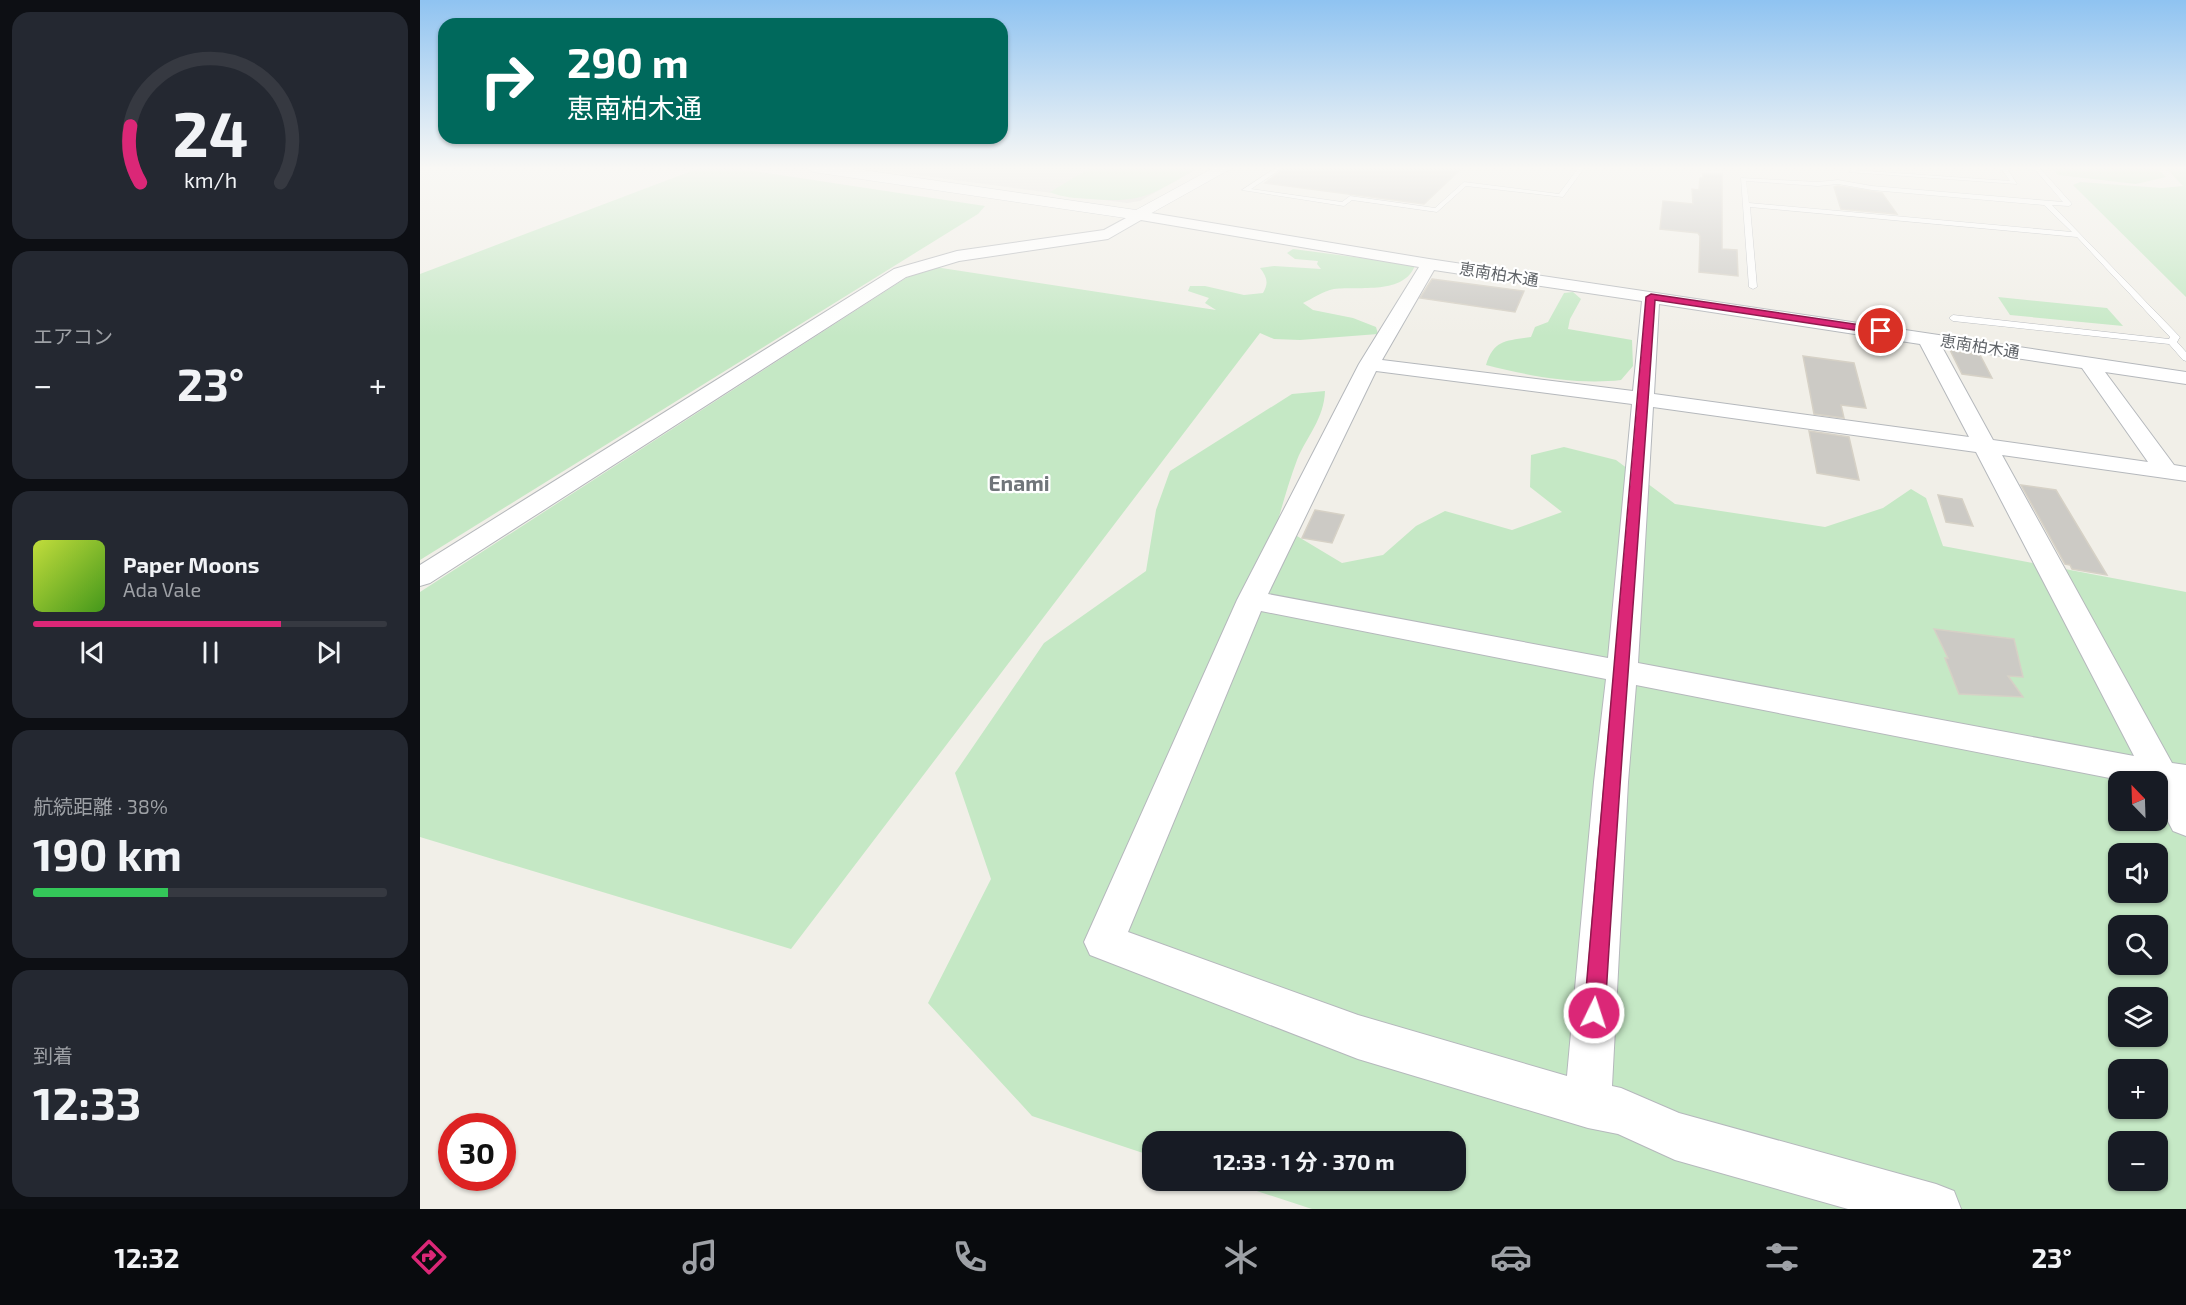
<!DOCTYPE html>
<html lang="ja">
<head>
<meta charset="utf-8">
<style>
	:root { --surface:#171b24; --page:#242831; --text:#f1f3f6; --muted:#9ea1a6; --line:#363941; --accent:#db2777 }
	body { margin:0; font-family:"Exo 2","Noto Sans JP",sans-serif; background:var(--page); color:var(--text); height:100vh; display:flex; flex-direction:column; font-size:22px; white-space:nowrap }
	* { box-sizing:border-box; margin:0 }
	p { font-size:20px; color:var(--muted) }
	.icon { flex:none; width:33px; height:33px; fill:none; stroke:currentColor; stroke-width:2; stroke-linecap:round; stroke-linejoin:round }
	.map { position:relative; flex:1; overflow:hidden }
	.panel { display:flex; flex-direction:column; gap:12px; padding:12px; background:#0d0f14; width:420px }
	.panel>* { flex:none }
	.top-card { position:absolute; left:18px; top:18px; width:570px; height:126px; border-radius:18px; box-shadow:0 2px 4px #0004; background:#00695c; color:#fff; overflow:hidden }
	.needle { width:39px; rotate:337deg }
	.tools { position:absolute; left:1688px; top:771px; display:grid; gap:12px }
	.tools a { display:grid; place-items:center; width:60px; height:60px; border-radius:12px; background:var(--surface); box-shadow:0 2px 4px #0004; font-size:30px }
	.speed { position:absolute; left:18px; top:1113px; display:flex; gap:12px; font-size:30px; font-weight:700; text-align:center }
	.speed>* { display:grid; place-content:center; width:78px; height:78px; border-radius:50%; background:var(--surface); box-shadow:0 2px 4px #0004; line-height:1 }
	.speed .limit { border:9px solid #d22; background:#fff; color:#111 }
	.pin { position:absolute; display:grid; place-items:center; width:51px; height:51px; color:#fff; margin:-26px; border:3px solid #fff; border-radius:50%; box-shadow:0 2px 6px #0007 }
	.me { position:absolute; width:66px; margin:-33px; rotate:4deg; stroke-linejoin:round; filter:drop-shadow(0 0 4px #0008) }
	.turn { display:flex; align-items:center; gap:21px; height:126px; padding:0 30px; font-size:27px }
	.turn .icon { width:78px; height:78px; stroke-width:2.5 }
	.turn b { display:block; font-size:42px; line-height:51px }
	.big { font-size:45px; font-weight:700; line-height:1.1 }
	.panel .tile { flex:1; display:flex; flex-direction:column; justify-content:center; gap:9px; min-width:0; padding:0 21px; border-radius:18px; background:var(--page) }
	.panel .dial { align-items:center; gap:0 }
	.dial svg { height:156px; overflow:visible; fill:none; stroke:var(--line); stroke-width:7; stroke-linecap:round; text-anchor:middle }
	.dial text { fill:var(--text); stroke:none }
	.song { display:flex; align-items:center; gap:18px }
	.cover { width:72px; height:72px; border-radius:9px; background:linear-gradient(135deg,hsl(70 70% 55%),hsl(100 70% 35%)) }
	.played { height:6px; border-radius:3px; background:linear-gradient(90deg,var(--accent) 70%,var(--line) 70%) }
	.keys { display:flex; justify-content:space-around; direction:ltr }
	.heat { display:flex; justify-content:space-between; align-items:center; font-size:33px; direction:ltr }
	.charge { height:9px; border-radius:4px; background:linear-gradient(90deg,#34c759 38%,var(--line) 0) }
	.trip { position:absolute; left:722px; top:1131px; width:324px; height:60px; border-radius:18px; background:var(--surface); box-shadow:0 2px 4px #0004; font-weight:700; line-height:60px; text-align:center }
	.menu { display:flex; height:96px; justify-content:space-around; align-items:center; background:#090b0e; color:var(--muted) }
	.menu .icon { width:42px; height:42px }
	.menu .on { color:var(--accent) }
	.menu b { font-size:27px; color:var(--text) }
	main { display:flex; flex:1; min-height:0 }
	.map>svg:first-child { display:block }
	.industrial { fill:#e0deda }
	.green { fill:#c5e8c5; fill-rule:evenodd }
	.building { fill:#cccac5; stroke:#d6d1c6; stroke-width:1.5 }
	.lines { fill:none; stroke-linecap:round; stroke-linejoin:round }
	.lane-casing { stroke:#b5b8bc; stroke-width:1 }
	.street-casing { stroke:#b5b8bc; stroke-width:2 }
	.secondary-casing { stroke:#b6babf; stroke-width:1 }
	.lane { fill:#fff; fill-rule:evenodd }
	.street { fill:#fff; fill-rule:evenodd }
	.secondary { fill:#fff; fill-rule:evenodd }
	.route { fill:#db2777; stroke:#8e194d; stroke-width:1.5 }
	.labels { text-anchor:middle; stroke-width:4.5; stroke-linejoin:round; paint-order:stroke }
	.far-street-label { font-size:16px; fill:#5f6368; stroke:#fff }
	.neighbourhood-label { font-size:21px; font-weight:bold; fill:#70757a; stroke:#fff }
</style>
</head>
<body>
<main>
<section class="panel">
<div class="tile dial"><svg viewBox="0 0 100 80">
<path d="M14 69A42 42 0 1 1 86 69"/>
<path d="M14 69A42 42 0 0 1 9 40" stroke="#db2777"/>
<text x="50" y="56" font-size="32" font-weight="700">24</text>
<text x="50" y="72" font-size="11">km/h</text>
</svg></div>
<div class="tile"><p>エアコン</p>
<div class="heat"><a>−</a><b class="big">23°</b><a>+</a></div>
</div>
<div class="tile">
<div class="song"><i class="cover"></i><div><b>Paper Moons</b><p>Ada Vale</p></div></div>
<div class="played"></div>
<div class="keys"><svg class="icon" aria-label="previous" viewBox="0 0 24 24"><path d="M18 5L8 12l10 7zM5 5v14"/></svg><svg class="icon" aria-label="pause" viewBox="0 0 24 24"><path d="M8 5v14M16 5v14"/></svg><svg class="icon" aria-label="next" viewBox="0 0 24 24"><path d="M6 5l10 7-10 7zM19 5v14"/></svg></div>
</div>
<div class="tile"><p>航続距離 · 38%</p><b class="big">190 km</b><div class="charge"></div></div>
<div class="tile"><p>到着</p><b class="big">12:33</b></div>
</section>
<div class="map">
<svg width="1766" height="1209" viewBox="0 0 1766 1209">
	<rect width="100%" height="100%" fill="#f1efe8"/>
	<!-- industrial -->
	<polygon class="industrial" points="438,167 780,167 720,201 707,203"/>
	<!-- green -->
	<g class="green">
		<polygon points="282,167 308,167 565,206 558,214 0,560 0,274"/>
		<path d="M672,167H780C735,192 725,204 671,199C657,198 643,198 630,192Z"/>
		<polygon points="1631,167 1736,167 1746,177 1716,184 1638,175"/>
		<polygon points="1745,167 1766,167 1766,297 1653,185 1660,182 1742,188 1763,186"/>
		<path d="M873,249L995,265C985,295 939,286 914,289C903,291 892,299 883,303L893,310L933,318L956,327L958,334L880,340L854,339L840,333L371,949L0,837V592L486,278L515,267L796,310L785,303L789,298L768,291L770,286H785L824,295L843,293C849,283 847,277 840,268L854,266L901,269L897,264L898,261L875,259L867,253Z"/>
		<path d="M1153,292L1161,299L1150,319L1148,329L1212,340L1213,366L1201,380C1157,385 1109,376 1066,365C1074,339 1087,341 1111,337L1115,327L1128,322L1144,293Z"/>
		<polygon points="1578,297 1687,308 1703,326 1590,315"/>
		<path d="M905,391C904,419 887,436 877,460C869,481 863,503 857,524L922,563L963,555L996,526L1025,511L1092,530L1142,512L1110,487L1111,455L1144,447L1196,460L1255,504L1405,527L1463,508L1491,489L1506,498L1523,546L1766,592V1209H892L806,1181L1035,1180V1142H732V1156L612,1116L508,1003L571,879L535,773L624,643L726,571L736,510L750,471L872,394ZM1698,782H1737V820H1698ZM1698,854H1737V892H1698ZM1698,926H1737V964H1698ZM1698,998H1737V1036H1698ZM1698,1070H1737V1108H1698ZM1698,1142H1737V1180H1698Z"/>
	</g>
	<!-- building -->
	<g class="building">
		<polygon points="866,167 1043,167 1004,204 845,183"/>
		<polygon points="1283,174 1302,174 1302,249 1317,250 1318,276 1279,272 1280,236 1278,233 1240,229 1243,201 1273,204 1272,189 1279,190 1280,178 1283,178"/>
		<polygon points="1418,186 1462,193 1477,214 1421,209 1414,187"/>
		<polygon points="1012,279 1104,291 1095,312 1000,298"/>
		<polygon points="1530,350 1560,355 1572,378 1542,374"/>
		<polygon points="1383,356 1434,363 1446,408 1421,405 1424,418 1394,414"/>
		<polygon points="1389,431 1429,437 1439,480 1397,473"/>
		<polygon points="1601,485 1636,490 1687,575 1652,569 1650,565 1645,564"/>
		<polygon points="1518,495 1542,499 1553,526 1526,522"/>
		<polygon points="895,510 924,515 912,543 882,538"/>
		<polygon points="1514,629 1594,639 1603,677 1588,676 1603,697 1539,694 1525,658 1528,658"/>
	</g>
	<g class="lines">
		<!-- lane casing -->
		<g class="lane-casing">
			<g id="lane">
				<polygon points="857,167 864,167 831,189 922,202 930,196 1015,208 1044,182 1139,194 1159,167 1165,167 1143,197 1046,186 1017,212 932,200 924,206 822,190"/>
				<polygon points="1580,167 1586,167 1597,184 1429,172 1432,170 1590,181"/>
				<path d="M1613,167H1619L1652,204L1649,206L1632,205L1758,335L1760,337L1757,342L1766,352V361L1763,360L1749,344L1533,321L1529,318L1533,315L1749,339L1750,337L1657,237L1330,207L1337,287L1333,289L1329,287L1321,178L1398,182L1418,180L1452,186L1643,202ZM1326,181L1398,186L1418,184L1452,190L1624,205L1652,232L1329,203Z"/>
			</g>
		</g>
		<!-- street casing -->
		<g class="street-casing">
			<path id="street" d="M719,211L1009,259L1766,372V384L1685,372L1754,465L1766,467V481L1582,455L1752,763L1766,765V836L1753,831L1737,800V782H1710L1216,685L1208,782L1192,1086L1201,1088L1259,1113L1516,1184L1534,1191L1541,1209H1428L1255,1160L1198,1134L1168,1128L938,1059L670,955L664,942L817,600L939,364L999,267L721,220L688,239L539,261L486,277L10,583L0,586V565L474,269L537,251L684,230ZM1014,270L1222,301L1213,391L962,360ZM1239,304L1500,344L1549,437L1234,394ZM1522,347L1662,368L1728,462L1573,440ZM956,371L1212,404L1188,658L848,594ZM1233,407L1556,452L1714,756L1218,663ZM841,611L1186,679L1174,782L1147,1076L938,1015L708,932Z"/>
		</g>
		<!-- secondary casing -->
		<g class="secondary-casing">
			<polygon id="secondary" points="385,167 423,167 716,210 795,167 814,167 719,220 393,172"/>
		</g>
		<!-- lane -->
		<use href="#lane" class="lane"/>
		<!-- street -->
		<use href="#street" class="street"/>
		<!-- secondary -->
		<use href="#secondary" class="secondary"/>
	</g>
	<!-- sky -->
	<linearGradient id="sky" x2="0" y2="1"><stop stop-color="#8fc3f1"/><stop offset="0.5" stop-color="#f9f8f5"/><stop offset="1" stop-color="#f9f8f5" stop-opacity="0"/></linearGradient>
	<rect width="1766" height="336" fill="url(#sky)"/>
	<!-- route -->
	<path class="route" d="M1231,294L1461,328L1466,331L1461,334L1235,300C1219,538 1199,775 1185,1013L1182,1020L1174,1023L1167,1020L1164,1013C1183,774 1207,536 1226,297Z"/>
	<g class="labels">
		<!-- far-street labels -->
		<g class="far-street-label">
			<text transform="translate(1079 274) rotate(9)" y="6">恵南柏木通</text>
			<text transform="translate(1560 346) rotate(9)" y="6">恵南柏木通</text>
		</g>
		<!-- neighbourhood labels -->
		<g class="neighbourhood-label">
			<text x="599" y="491">Enami</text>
		</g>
	</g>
</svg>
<div class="tools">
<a><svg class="needle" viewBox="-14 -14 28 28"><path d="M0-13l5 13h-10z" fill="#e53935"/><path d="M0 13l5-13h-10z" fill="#9ea1a6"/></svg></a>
<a><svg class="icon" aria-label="sound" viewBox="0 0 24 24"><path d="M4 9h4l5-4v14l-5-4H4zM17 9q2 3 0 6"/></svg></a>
<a><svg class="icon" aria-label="search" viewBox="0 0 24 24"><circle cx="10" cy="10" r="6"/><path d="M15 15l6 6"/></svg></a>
<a><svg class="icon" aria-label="layers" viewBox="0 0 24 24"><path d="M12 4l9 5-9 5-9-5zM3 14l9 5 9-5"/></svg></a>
<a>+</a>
<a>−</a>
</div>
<div class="speed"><div class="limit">30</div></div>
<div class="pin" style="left:1461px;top:331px;background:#d93025"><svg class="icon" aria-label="arrive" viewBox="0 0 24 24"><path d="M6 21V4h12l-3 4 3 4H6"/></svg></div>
<svg class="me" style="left:1174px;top:1013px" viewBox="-20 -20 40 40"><circle r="17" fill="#db2777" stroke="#fff" stroke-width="3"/><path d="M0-11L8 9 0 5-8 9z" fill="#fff"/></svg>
<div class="trip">12:33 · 1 分 · 370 m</div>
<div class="top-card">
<div class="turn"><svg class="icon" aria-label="right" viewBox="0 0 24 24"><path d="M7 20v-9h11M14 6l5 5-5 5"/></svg><div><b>290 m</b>恵南柏木通</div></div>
</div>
</div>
</main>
<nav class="menu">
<b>12:32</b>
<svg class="icon on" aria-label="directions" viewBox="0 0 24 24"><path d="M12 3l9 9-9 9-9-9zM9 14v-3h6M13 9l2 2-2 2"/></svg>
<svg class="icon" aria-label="music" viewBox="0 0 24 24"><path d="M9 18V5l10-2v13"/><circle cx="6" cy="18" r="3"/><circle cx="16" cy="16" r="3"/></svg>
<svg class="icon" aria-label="phone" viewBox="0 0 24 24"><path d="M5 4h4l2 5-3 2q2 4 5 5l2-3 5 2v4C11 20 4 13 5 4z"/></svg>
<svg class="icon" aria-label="climate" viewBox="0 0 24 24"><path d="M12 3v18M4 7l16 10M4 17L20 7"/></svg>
<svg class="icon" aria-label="car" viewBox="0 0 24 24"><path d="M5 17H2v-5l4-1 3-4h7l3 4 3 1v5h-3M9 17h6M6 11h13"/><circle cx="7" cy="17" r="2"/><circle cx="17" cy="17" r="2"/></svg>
<svg class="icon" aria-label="filters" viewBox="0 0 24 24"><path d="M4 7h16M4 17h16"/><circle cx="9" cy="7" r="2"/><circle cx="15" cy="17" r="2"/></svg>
<b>23°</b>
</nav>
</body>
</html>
